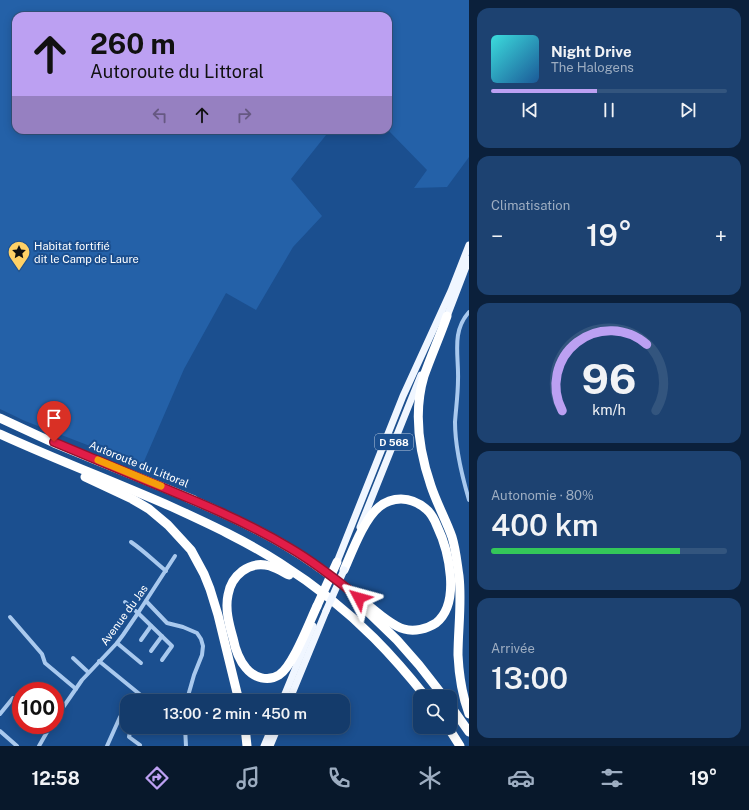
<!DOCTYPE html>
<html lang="fr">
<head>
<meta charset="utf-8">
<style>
	:root { --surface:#143b6b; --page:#1d4271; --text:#f1f3f6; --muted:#9dadc1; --line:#33557e; --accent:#bca0f2 }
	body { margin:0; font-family:"Public Sans",sans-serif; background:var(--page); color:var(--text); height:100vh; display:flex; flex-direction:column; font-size:15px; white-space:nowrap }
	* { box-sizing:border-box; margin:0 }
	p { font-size:13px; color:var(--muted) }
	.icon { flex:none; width:22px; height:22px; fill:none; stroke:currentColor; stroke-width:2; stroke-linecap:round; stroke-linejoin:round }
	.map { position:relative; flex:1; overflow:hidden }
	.sheet { display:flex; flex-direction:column; gap:8px; padding:8px; background:#0b203b; width:280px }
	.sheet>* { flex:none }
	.guide { position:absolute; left:12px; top:12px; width:380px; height:122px; border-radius:12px; box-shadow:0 2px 10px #0003,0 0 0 1px var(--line); background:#bca0f2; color:#111; overflow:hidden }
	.tools { position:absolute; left:413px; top:690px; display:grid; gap:8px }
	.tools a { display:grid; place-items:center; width:44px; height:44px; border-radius:8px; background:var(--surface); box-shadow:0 2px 10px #0003,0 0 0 1px var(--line); font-size:20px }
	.speed { position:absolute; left:12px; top:682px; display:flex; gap:8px; font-size:20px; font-weight:700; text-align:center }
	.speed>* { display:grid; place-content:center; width:52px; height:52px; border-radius:50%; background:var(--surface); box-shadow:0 2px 10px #0003,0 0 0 1px var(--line); line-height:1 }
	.speed .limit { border:6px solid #d22; background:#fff; color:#111 }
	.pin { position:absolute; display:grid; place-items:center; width:34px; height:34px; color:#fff; margin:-41px -17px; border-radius:50% 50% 50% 0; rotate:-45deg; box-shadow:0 0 4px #0007 }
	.pin .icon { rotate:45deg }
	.me { position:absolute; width:44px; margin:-22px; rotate:309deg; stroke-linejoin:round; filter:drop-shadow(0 0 3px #0008) }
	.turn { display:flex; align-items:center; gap:14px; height:84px; padding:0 12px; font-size:18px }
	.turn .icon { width:52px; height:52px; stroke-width:2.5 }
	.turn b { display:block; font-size:28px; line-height:34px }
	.lanes { display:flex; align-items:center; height:38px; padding:0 12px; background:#0003; justify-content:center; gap:20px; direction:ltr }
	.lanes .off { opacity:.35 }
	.big { font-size:30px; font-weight:600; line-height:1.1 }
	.sheet .widget { flex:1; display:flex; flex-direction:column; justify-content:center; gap:6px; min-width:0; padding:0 14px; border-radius:12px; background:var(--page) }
	.sheet .dial { align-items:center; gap:0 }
	.dial svg { height:104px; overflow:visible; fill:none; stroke:var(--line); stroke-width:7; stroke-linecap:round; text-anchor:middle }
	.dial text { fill:var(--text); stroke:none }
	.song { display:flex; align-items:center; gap:12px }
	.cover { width:48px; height:48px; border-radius:6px; background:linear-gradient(135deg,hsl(180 70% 55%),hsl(210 70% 35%)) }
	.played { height:4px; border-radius:2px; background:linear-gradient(90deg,var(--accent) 45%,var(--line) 45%) }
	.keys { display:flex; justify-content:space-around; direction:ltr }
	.heat { display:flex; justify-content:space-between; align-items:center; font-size:22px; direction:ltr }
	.charge { height:6px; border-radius:3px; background:linear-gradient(90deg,#34c759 80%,var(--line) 0) }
	.trip { position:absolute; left:120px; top:694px; width:230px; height:40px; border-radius:12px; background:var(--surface); box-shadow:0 2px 10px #0003,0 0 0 1px var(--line); font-weight:600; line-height:40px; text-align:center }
	.dock { display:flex; height:64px; justify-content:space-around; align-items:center; background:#08182b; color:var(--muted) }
	.dock .icon { width:28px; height:28px }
	.dock .current { color:var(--accent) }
	.dock b { font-size:18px; color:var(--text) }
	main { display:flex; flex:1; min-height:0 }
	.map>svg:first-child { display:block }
	.green { fill:#2461a8 }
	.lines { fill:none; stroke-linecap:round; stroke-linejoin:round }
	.street { stroke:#a9c9ee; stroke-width:4 }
	.primary { stroke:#f0f6ff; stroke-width:7 }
	.highway { stroke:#fff; stroke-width:9 }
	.primary-bridge { stroke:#f0f6ff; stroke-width:7 }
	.highway-bridge { stroke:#fff; stroke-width:9 }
	.route-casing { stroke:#92132f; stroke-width:10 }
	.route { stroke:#e11d48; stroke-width:7 }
	.slow { stroke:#f59e0b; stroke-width:7 }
	.labels { text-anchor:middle; stroke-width:4; stroke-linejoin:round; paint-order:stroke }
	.shield { fill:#1b4f8f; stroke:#bbcadd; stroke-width:1 }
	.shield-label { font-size:10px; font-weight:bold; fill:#fff }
	.poi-label { font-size:11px; fill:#fff; stroke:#1b4f8f; text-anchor:start }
	.street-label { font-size:11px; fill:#fff; stroke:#1b4f8f }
</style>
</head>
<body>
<main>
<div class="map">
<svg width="469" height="746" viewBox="0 0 469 746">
	<rect width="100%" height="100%" fill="#1b4f8f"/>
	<!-- green -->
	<polygon class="green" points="0,0 469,0 469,157 447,187 414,188 427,170 388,130 388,16 16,16 16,130 330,130 291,179 322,216 293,247 256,310 226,293 184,369 142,466 25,421 0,409"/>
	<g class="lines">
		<!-- street -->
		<g class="street">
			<path d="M469,312C451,332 459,356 458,380C458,394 456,408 455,422C455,448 462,476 469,500"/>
			<path d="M131,542C144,551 154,561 166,571"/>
			<polyline points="146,601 167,623 183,627 197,633 201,639 203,646 202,655 194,675 188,696 186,701"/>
			<polyline points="125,602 138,613 172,646 162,660"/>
			<polyline points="10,617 42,654 45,663 76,689"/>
			<polyline points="141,640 151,626"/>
			<polyline points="117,643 141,663"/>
			<polyline points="151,651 162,636"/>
			<polyline points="73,658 88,672"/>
			<polyline points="99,661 148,701"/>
			<polyline points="0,714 13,698"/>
			<polyline points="55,719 82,680 117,643 123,635 138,613 175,556"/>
			<polyline points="40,725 47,731"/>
			<polyline points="131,727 129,737 140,745"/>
			<polyline points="185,727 186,746"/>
			<polyline points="0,731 17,746"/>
			<polyline points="39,746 51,725"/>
			<polyline points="107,746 120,717 127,721"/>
		</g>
		<!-- primary -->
		<g class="primary">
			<polyline points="446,319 469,259"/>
			<polyline points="360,527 421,375"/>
			<polyline points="337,562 403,396 451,291 469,245"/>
			<polyline points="282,701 313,626"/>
			<polyline points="289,701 326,611"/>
			<polyline points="264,746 272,727"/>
			<polyline points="270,746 278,727"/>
		</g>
		<!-- highway -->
		<g class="highway">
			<path d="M447,316C440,336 431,356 424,376C413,413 419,451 431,486C437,504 446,520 452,537C456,550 457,563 459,576C462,602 458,629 458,655C459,676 462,695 469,714"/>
			<polyline points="0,418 54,443 194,500"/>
			<path d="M0,434C57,460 115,482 172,507C209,524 246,541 280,563C313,584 346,610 374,638C393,657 410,677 426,697"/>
			<polyline points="85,477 132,499 149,509 168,525 191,550 204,574 210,589 218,615 239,701"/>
			<path d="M188,498C232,517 274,536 314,564C325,572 337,580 348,589C360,598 371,608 383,617C389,621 396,627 404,629C414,632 427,629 436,623C461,603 449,551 437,526C435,521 431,513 426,509C419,503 410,499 401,499C393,499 385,502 379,507C364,519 352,552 344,570"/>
			<path d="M289,575C283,572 276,568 270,566C249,560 231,576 228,595C225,609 229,624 233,638C235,648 239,660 246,668C254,678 268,682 279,675C293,666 309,623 317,606"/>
			<polyline points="367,611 397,640 419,665 444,697"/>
			<polyline points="450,705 469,732"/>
			<polyline points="245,727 247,746"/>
			<polyline points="448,727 460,746"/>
		</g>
		<!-- primary-bridge -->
		<polyline class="primary-bridge" points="326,611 344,570"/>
		<!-- highway-bridge -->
		<polyline class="highway-bridge" points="317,606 337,562"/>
	</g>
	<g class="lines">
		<!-- route casing -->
		<g class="route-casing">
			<path id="route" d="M54,442C85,455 116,468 147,481C196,501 245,521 290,548C314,562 337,580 359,598"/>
		</g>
		<!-- route -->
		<use href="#route" class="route"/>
		<!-- slow -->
		<polyline class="slow" points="98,460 161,486"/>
	</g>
	<!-- icons -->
	<defs>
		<g id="sight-pin" transform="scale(1.15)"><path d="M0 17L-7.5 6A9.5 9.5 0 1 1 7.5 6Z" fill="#ffd166" stroke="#1b4f8f"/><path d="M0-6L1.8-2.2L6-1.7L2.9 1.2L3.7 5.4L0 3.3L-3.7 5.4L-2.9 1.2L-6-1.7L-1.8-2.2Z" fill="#111"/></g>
	</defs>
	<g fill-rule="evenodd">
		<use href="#sight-pin" x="19" y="252"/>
	</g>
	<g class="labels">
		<!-- shield labels -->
		<rect class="shield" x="375" y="434" width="38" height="16" rx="3"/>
		<g class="shield-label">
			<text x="394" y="446">D 568</text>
		</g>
		<!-- poi labels -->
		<g class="poi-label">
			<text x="34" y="250">Habitat fortifié<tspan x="34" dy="13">dit le Camp de Laure</tspan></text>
		</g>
		<!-- street labels -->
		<g class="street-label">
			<text transform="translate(139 464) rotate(22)" y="4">Autoroute du Littoral</text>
			<text transform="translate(124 615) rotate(-54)" y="4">Avenue du Jas</text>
		</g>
	</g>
</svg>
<div class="tools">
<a><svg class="icon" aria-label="search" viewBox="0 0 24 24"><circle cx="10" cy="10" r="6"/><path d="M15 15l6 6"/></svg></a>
</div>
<div class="speed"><div class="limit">100</div></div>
<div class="pin" style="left:54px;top:442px;background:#d93025"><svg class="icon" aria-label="arrive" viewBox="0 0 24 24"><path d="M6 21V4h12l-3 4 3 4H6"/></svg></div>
<svg class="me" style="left:359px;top:598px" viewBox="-20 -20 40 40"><path d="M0-17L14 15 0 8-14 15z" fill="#e11d48" stroke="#fff" stroke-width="4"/></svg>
<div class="trip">13:00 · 2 min · 450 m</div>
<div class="guide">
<div class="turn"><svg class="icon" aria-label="ahead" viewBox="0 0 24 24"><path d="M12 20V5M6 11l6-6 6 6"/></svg><div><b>260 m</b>Autoroute du Littoral</div></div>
<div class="lanes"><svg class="icon off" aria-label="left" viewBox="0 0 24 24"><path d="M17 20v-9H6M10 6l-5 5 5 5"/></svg><svg class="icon" aria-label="ahead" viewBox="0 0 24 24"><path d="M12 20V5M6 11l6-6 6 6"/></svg><svg class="icon off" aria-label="right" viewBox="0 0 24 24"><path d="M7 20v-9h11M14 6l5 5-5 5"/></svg></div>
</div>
</div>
<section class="sheet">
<div class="widget">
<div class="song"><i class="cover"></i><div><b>Night Drive</b><p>The Halogens</p></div></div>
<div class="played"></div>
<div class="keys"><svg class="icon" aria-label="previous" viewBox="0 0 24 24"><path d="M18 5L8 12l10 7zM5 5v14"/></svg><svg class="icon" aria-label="pause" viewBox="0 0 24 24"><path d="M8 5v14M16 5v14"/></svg><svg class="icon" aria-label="next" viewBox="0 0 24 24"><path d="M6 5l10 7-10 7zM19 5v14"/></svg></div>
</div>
<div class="widget"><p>Climatisation</p>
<div class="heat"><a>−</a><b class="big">19°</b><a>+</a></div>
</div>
<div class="widget dial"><svg viewBox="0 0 100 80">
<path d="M14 69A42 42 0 1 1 86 69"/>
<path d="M14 69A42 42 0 0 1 79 18" stroke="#bca0f2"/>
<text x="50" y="56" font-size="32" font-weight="700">96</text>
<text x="50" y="72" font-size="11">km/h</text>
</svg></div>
<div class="widget"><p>Autonomie · 80%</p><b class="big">400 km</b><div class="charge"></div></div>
<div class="widget"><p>Arrivée</p><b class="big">13:00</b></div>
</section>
</main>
<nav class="dock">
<b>12:58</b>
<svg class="icon current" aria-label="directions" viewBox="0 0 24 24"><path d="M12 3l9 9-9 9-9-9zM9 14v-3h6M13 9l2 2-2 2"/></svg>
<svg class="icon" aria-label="music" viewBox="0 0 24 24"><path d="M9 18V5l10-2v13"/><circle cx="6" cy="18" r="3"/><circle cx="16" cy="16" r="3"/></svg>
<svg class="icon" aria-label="phone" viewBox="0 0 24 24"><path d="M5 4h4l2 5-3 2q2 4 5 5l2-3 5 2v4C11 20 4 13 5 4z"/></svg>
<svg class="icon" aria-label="climate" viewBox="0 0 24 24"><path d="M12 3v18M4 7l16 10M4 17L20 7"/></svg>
<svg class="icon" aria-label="car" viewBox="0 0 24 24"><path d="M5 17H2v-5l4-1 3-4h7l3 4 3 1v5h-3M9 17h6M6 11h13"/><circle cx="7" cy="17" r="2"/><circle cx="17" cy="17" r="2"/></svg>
<svg class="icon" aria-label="filters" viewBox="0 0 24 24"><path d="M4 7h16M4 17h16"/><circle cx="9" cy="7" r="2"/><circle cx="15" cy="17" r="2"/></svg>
<b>19°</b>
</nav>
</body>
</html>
